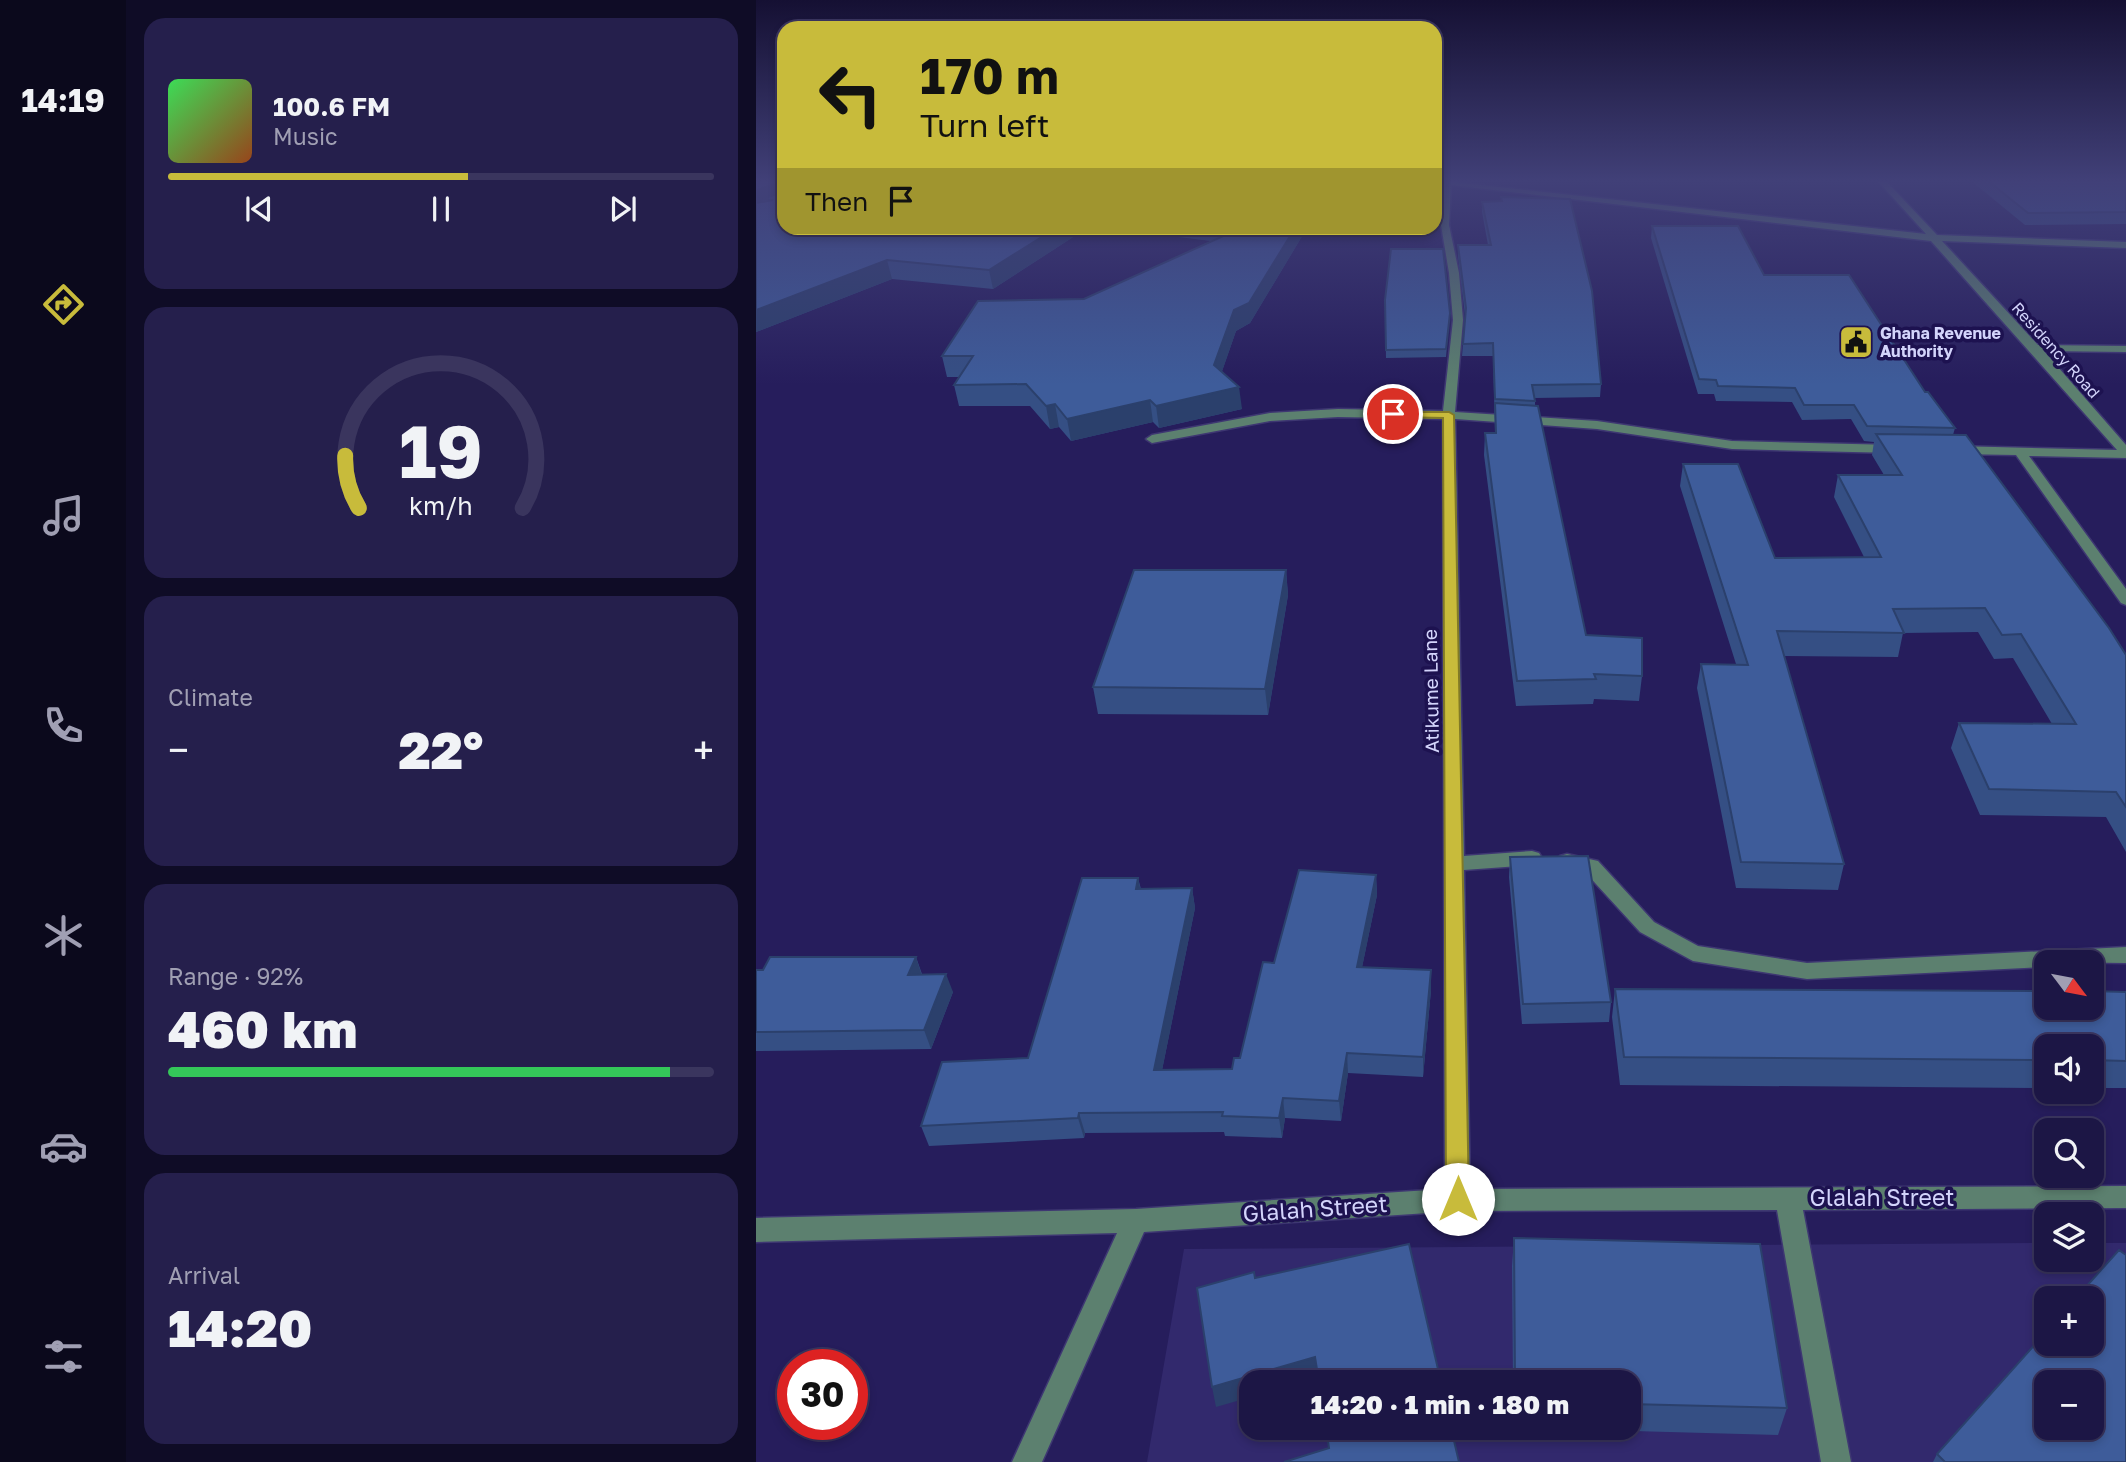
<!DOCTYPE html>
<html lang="en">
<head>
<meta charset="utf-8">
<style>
	:root { --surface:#1c1645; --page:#251f4c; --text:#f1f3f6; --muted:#a09fb3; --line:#3a355e; --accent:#c8bb3b }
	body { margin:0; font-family:"Golos Text",sans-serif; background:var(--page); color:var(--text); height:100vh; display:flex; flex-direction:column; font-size:26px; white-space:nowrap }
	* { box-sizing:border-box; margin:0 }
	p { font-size:23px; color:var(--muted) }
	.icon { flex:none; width:38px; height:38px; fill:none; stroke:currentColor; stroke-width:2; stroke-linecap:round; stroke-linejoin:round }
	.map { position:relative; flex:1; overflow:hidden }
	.details { display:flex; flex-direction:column; gap:18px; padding:18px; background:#0f0c26; width:630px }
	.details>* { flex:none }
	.top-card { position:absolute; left:21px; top:21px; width:665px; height:214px; border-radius:21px; box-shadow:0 4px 10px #0003,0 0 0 2px var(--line); background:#c8bb3b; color:#111; overflow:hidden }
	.needle { width:46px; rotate:122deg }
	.tools { position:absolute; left:1278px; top:950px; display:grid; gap:14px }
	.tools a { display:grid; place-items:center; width:70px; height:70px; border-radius:14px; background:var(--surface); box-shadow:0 4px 10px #0003,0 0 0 2px var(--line); font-size:35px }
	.speed { position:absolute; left:21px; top:1349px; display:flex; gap:14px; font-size:35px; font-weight:700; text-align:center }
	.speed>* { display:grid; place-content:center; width:91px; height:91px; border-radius:50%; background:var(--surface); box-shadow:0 4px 10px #0003,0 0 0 2px var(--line); line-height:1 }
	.speed .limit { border:10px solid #d22; background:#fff; color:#111 }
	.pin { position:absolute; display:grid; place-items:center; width:60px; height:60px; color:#fff; margin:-30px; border:4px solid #fff; border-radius:50%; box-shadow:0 2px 7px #0007 }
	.me { position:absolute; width:77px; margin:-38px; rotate:0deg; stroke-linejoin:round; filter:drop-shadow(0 0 5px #0008) }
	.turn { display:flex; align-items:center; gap:24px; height:147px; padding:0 28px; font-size:32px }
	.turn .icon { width:91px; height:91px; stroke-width:2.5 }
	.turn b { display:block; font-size:49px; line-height:60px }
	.then { display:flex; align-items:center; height:66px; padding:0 28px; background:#0003; gap:14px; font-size:26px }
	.big { font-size:52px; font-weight:800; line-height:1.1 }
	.details .card { flex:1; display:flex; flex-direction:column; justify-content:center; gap:10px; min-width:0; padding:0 24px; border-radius:21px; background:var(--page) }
	.details .dial { align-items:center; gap:0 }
	.dial svg { height:182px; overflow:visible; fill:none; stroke:var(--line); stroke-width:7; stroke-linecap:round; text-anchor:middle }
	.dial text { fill:var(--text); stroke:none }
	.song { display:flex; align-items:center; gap:21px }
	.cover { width:84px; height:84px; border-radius:10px; background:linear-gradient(135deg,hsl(130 70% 55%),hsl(20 70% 35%)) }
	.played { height:7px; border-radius:4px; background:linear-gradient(90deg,var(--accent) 55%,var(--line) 55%) }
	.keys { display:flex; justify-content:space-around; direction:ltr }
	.heat { display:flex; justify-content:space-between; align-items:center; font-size:38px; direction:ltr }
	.charge { height:10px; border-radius:5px; background:linear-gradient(90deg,#34c759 92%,var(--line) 0) }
	.trip { position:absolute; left:483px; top:1370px; width:402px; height:70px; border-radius:21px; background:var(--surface); box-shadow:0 4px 10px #0003,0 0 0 2px var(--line); font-weight:800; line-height:70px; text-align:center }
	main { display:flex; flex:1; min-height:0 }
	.tabs { display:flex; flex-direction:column; width:126px; justify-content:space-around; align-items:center; background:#0b091c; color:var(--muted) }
	.tabs .icon { width:49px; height:49px }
	.tabs .on { color:var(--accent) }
	.tabs b { font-size:32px; color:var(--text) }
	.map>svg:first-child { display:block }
	.built { fill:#32296d; fill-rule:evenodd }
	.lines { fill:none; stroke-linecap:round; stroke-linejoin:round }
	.minor-casing { stroke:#3e3772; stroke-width:3 }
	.minor { fill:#5c806f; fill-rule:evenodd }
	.wall { fill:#354f84 }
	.shaded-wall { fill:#2b406c }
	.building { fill:#3e5c9a; stroke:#2b406c; stroke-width:2; fill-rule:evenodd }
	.route { fill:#c8bb3b; stroke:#827a26; stroke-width:2 }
	.labels { text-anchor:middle; stroke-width:7; stroke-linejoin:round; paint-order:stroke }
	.far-poi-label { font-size:16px; font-weight:bold; fill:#d3d4fb; stroke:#1d1250; text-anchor:start }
	.far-street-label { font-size:16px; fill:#d3d4fb; stroke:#1d1250 }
	.street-label { font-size:19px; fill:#d3d4fb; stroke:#1d1250 }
	.near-street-label { font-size:23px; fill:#d3d4fb; stroke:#1d1250 }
</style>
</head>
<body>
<main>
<nav class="tabs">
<b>14:19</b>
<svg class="icon on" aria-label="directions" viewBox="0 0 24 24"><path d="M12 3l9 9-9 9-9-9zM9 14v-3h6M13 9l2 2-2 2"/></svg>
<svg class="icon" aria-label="music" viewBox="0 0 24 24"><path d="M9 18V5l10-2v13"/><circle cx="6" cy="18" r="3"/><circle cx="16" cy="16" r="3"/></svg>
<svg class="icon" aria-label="phone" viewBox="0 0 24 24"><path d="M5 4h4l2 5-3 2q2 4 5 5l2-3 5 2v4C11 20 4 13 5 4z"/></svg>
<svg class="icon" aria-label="climate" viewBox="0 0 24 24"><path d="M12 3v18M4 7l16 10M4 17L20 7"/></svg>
<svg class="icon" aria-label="car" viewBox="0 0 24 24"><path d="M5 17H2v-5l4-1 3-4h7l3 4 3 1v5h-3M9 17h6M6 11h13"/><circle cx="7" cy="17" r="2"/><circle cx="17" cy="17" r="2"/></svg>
<svg class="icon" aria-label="filters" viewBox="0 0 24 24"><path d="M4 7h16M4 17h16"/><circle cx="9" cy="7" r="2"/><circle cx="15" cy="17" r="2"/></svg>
</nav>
<section class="details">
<div class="card">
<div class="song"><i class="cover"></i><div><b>100.6 FM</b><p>Music</p></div></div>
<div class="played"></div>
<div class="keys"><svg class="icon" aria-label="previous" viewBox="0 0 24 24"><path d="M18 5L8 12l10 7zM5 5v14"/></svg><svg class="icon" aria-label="pause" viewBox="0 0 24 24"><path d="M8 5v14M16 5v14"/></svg><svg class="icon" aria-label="next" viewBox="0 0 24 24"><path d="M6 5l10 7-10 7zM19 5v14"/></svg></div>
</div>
<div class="card dial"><svg viewBox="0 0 100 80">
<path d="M14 69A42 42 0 1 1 86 69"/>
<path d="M14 69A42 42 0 0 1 8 46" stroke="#c8bb3b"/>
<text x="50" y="56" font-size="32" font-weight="700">19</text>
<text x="50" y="72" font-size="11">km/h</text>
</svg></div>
<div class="card"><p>Climate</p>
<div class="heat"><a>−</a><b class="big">22°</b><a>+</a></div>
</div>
<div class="card"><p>Range · 92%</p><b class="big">460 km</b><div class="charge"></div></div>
<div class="card"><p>Arrival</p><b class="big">14:20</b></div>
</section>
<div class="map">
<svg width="1370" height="1462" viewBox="0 0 1370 1462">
	<rect width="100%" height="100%" fill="#261d5c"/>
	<!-- built -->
	<path class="built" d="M1290,1243V1260H1335V1243H1370V1462H391L428,1249ZM1290,1298H1335V1344H1290ZM495,1382H873V1428H495ZM1290,1382H1335V1428H1290Z"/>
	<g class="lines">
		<!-- minor casing -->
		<g class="minor-casing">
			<g id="minor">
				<polygon points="679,180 1170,234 1121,180 1129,180 1181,235 1370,242 1370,248 1186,241 1282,345 1370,346 1370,352 1288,351 1370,445 1370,458 1273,456 1370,589 1370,605 1365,603 1260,455 1199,454 1193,450 1199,446 1361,450 1175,241 695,185 693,225 703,273 707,320 699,412 841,421 976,441 1139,445 1145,449 1139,453 976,449 841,429 699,419 708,856 776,851 783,853 786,858 783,863 776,865 708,870 714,1189 1370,1186 1370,1208 1047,1210 1095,1462 1065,1462 1021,1210 702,1211 388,1232 286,1462 256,1462 361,1233 0,1242 0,1218 380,1209 689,1189 687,419 582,417 514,421 396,443 390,439 396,435 514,413 582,409 687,411 697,320 693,273 685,225 687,184 679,183"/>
				<polygon points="811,854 842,861 898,922 942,946 1051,963 1370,947 1370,963 1290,962 1290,967 1051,979 937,961 884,932 829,872 804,866 801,861 804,856"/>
			</g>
		</g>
		<!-- minor -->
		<use href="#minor" class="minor"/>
	</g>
	<!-- wall -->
	<g class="wall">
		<polygon points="0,180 28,180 133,236 154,228 331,228 237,289 136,279 0,332"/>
		<polygon points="1214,180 1370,180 1370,224 1269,225"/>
		<polygon points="745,197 845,384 844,397 779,398 779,406 830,635 886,676 883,701 838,699 837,704 760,706 728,455 729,433 739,433 737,356 706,356 709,315 702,256 702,245 732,245 726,212 726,202 745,201"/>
		<polygon points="896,226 1008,275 1169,392 1199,428 1197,435 1370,655 1370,852 1350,817 1224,815 1195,748 1203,723 1296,724 1257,658 1238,659 1222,632 1147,633 1142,657 1028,656 1088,864 1082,890 980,888 941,688 945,664 980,664 924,486 927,464 1019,558 1108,557 1078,497 1082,475 1128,475 1116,455 1118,442 1108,441 1095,419 1046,420 1036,402 960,401 958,394 942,394 895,238"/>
		<polygon points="349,228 551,228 494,323 480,331 466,371 486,409 403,428 397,422 315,441 303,427 294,429 274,406 203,406 198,385 203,377 191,377 186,356 328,299 455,241"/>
		<polygon points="629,300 694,313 690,357 630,358"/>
		<polygon points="530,570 532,595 512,715 342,714 337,687"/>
		<polygon points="754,857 855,1002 853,1022 766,1024 753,877"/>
		<polygon points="620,875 621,895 606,967 675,990 667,1077 592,1073 585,1121 529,1118 526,1138 469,1136 468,1132 329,1133 328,1138 173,1146 165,1126 272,1058 382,878 385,889 436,888 439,908 406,1070 476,1069 484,1058 518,963"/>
		<polygon points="160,957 166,974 197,992 175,1049 0,1051 0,970"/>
		<polygon points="859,989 1370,992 1370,1088 1335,1088 1335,1046 1290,1046 1290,1088 864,1085 856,1017"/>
		<polygon points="758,1238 1031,1408 1022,1435 764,1428 873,1428 873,1382 757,1382 756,1266"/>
		<polygon points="1181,1454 1370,1462 1177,1462"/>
	</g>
	<!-- shaded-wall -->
	<g class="shaded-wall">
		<polygon points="22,183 27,200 7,199 9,206 0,208 0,190"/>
		<polygon points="300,228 331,228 237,289 233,270"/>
		<polygon points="539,228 551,228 494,323 480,331 461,386 458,365 478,310"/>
		<polygon points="131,260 136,279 0,332 0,310"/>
		<polygon points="483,387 486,409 403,428 400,406"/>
		<polygon points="394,400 397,422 315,441 311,419"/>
		<polygon points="299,404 303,427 294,429 290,406"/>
		<polygon points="530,570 532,595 512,715 509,689"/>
		<polygon points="620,875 621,895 602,987 601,967"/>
		<polygon points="382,878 386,897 380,889"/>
		<polygon points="436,888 439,908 402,1090 398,1070"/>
		<polygon points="160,957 166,976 152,975"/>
		<polygon points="675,970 675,990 667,1077 667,1057"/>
		<polygon points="190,974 197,992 175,1049 168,1030"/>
		<polygon points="591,1053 592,1073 585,1121 583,1101"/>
		<polygon points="527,1098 529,1118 526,1138 523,1118"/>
		<polygon points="323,1113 329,1133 328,1138 322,1118"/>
		<polygon points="559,1357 562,1377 544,1382 495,1382 495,1397 460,1407 456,1387"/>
	</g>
	<!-- building -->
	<g class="building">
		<polygon points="0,180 28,180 28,228 124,228 133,236 154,228 300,228 233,270 131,260 0,310 0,203 17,200 7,199 26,192 26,186 22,183 0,190"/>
		<polygon points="1231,180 1370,180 1370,212 1272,213"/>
		<polygon points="745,197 814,199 836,291 845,384 776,385 779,401 739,399 737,343 707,344 710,308 702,245 735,245 726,202 746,201"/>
		<polygon points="896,226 982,226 1008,275 1093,275 1169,392 1172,392 1199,428 1111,426 1098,405 1048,405 1039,388 962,386 960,380 943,379"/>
		<polygon points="485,228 539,228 493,303 478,310 458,365 483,387 400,406 394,400 311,419 299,404 290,406 270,384 198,385 217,356 186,356 222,301 328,299"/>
		<polygon points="635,249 687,249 694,313 690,349 630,350 629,300"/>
		<polygon points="739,403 782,406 830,635 886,638 886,676 838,674 840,679 761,681 729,433 740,433"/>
		<polygon points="1120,434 1210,435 1353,628 1370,655 1370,807 1360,792 1233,789 1203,723 1320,724 1265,634 1246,635 1229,608 1137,609 1148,633 1021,631 1088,864 985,862 945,664 992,665 927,464 982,464 1019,558 1125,557 1082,475 1146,475"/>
		<polygon points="378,570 530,570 509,689 337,687"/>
		<polygon points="832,856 855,1002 767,1004 754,857"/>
		<polygon points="543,870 620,875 601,967 675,970 667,1057 591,1053 583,1101 527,1098 523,1118 466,1116 467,1112 323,1113 322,1118 165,1126 186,1062 272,1058 326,878 382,878 380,889 436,888 398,1070 476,1069 478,1058 484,1058 507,962 518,963"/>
		<polygon points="14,957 160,957 152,975 190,974 168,1030 0,1032 0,970 7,970"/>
		<polygon points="859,989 1290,991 1290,1008 1335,1008 1335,991 1370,992 1370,1061 1335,1060 1335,1046 1290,1046 1290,1060 868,1057"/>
		<polygon points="758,1238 1004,1244 1031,1408 873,1404 873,1382 759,1382"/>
		<polygon points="653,1244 685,1382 563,1382 559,1357 456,1387 441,1288 498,1272 499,1278"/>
		<path d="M1363,1250L1370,1255V1462H1189L1181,1454L1290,1332V1344H1335V1298H1320ZM1290,1382H1335V1428H1290Z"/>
		<polygon points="570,1428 695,1428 703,1462 528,1462 573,1448"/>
	</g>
	<!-- sky -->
	<linearGradient id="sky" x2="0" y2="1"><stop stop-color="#151033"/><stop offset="0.47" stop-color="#414078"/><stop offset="1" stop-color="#414078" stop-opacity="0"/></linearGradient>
	<rect width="1370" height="385" fill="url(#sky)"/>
	<!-- route -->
	<polygon class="route" points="633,412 693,412 698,415 713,1199 710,1207 702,1210 694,1207 690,1199 687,418 637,417 632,414"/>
	<!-- icons -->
	<defs>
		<g id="civic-square" transform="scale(1.75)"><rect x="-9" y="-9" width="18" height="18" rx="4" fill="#c8bb3b" stroke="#1d1250"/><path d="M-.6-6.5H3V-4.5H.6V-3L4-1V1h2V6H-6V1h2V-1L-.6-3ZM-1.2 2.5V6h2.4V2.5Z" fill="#111"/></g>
	</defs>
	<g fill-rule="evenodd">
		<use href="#civic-square" x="1100" y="342"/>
	</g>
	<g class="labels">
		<!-- far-poi labels -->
		<g class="far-poi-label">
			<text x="1124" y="339">Ghana Revenue<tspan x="1124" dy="18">Authority</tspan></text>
		</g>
		<!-- far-street labels -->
		<g class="far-street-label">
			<text transform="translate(1300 350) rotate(48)" y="6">Residency Road</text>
		</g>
		<!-- street labels -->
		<g class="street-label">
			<text transform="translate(675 691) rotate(-91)" y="7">Atikume Lane</text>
		</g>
		<!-- near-street labels -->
		<g class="near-street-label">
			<text x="1126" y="1206">Glalah Street</text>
			<text transform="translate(559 1209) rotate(-4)" y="8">Glalah Street</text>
		</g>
	</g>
</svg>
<div class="tools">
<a><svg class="needle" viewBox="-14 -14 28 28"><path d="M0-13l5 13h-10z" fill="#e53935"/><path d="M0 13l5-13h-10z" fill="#a09fb3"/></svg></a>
<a><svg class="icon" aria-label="sound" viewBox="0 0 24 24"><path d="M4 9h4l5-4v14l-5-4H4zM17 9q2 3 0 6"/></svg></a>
<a><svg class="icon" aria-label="search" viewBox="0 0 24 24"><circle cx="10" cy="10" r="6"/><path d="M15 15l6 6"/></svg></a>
<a><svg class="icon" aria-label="layers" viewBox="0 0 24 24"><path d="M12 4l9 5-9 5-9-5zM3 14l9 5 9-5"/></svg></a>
<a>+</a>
<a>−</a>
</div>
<div class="speed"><div class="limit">30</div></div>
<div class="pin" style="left:637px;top:414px;background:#d93025"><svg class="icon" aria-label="arrive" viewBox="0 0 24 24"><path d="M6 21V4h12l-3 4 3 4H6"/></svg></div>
<svg class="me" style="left:702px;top:1199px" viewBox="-20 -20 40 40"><circle r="19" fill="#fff"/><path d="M0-13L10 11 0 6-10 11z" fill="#c8bb3b"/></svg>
<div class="trip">14:20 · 1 min · 180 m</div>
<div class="top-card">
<div class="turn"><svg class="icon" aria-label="left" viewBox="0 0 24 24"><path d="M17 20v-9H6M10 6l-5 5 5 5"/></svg><div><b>170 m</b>Turn left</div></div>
<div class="then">Then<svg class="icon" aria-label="arrive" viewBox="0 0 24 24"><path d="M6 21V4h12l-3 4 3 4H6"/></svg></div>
</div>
</div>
</main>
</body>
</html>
